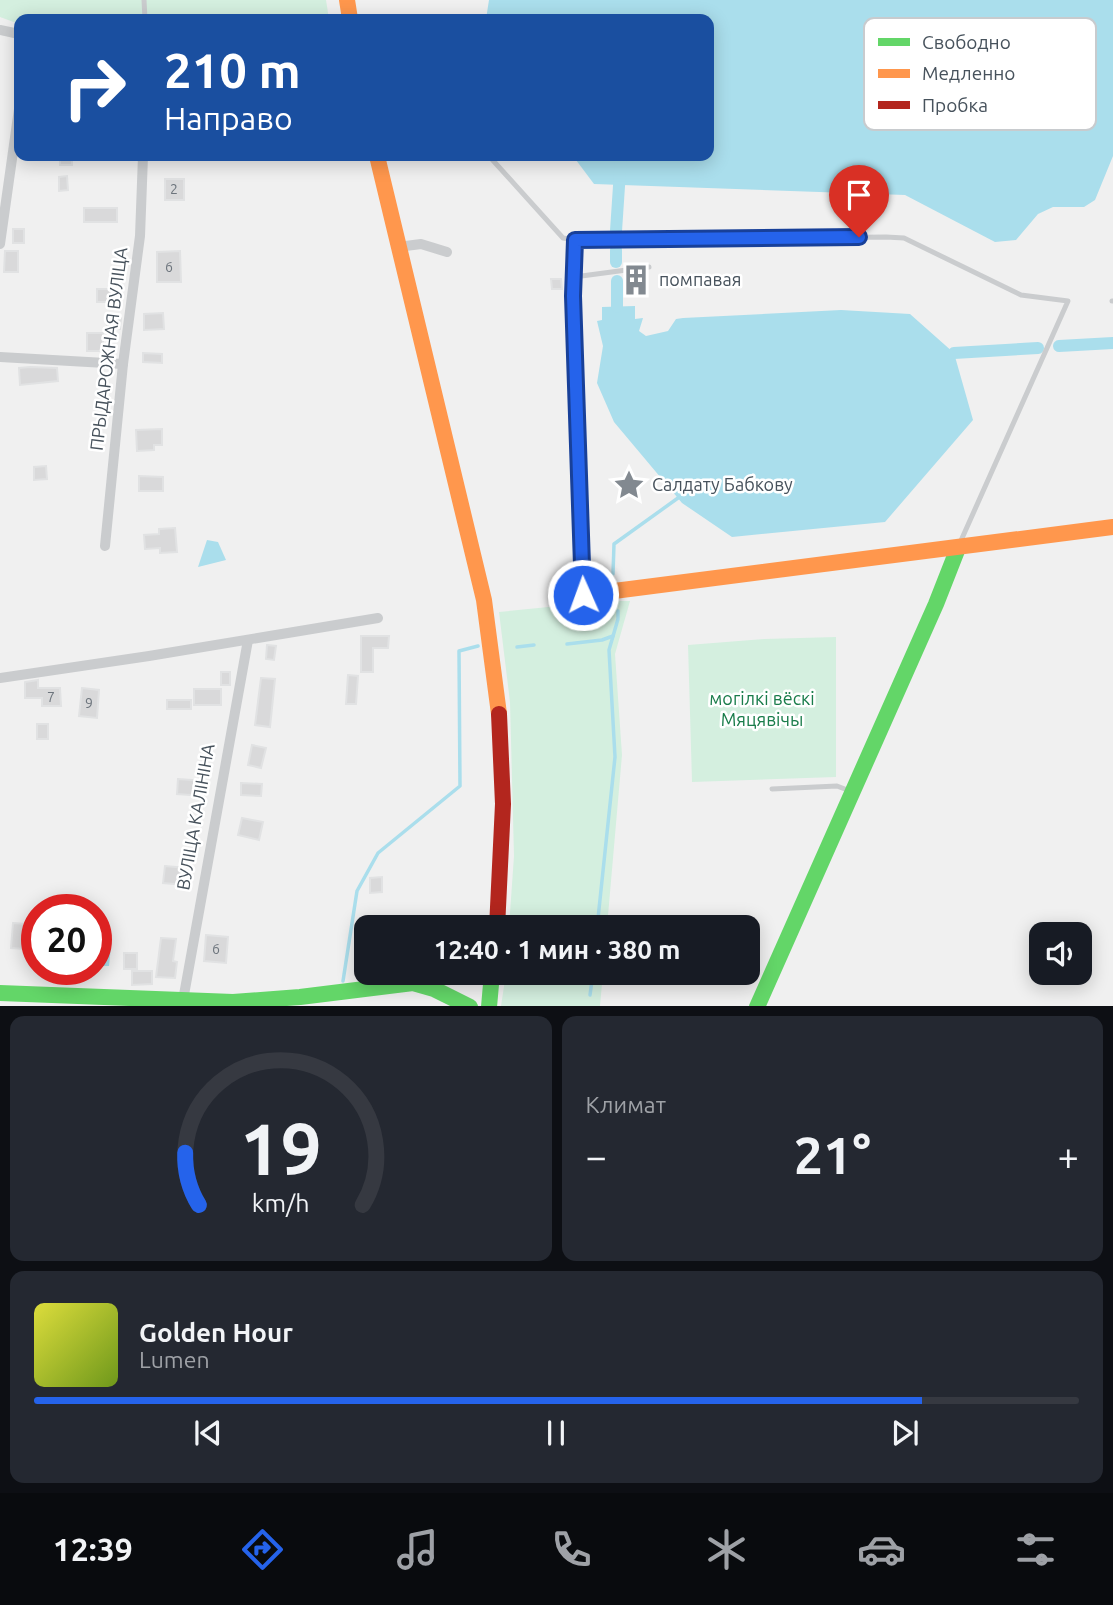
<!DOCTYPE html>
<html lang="ru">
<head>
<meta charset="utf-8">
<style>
	:root { --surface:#171b24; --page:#242831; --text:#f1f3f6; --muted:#9ea1a6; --line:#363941; --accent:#2563eb }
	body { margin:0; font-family:Ubuntu,sans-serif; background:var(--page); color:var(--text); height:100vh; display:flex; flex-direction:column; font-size:26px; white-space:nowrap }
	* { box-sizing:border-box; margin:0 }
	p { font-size:23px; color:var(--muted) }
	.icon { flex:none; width:38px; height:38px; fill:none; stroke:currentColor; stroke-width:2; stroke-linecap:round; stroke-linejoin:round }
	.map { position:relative; height:1006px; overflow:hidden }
	.side { display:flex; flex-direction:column; gap:10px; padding:10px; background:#0d0f14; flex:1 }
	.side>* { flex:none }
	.guide { position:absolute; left:14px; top:14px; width:700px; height:147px; border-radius:14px; box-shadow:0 4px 18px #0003; background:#1a4fa0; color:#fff; overflow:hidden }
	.fabs { position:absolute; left:1029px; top:922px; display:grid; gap:14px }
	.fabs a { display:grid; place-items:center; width:63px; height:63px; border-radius:14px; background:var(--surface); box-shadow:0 4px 18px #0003; font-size:35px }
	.speed { position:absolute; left:21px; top:894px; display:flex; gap:14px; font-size:35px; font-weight:700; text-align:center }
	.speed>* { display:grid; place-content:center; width:91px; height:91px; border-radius:50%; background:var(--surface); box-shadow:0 4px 18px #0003; line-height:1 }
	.speed .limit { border:10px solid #d22; background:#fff; color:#111 }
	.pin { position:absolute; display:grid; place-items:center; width:60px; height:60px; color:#fff; margin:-72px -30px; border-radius:50% 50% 50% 0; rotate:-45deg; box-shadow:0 0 7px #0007 }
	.pin .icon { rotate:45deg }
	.me { position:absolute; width:77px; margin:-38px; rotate:358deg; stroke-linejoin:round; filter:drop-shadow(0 0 5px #0008) }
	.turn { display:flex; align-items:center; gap:24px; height:147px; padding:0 35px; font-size:32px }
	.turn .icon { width:91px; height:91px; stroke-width:2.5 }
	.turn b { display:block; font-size:49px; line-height:60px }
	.big { font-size:52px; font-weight:600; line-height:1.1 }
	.side .card { flex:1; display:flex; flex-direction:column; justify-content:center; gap:10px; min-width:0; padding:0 24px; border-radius:14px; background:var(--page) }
	.side .dial { align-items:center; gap:0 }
	.dial svg { height:182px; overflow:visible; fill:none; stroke:var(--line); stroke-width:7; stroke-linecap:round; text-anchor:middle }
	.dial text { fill:var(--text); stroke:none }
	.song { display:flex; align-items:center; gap:21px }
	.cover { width:84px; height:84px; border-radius:10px; background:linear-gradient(135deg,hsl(60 70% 55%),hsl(80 70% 35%)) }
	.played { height:7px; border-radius:4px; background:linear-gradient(90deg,var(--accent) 85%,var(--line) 85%) }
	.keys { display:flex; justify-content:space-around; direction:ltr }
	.heat { display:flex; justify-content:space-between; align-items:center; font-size:38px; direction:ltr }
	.side .tiles { flex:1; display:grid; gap:10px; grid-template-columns:1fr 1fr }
	.card:last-child { grid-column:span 2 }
	.trip { position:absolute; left:354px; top:915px; width:406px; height:70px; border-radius:14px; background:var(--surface); box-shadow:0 4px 18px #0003; font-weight:600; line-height:70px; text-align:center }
	.dock { display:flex; height:112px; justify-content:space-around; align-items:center; background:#090b0e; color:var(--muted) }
	.dock .icon { width:49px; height:49px }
	.dock .selected { color:var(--accent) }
	.dock b { font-size:32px; color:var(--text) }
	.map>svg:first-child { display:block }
	.green { fill:#d4efdf }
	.water { fill:#aadeec }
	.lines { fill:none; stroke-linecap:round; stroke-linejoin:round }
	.stream { stroke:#aadeec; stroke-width:3.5 }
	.canal { stroke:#aadeec; stroke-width:12 }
	.building { fill:#d9d9da; stroke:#e1e2e3; stroke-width:2 }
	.lane { stroke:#caccce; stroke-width:5 }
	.street { stroke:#caccce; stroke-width:10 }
	.fast { stroke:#63d668; stroke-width:16 }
	.slow { stroke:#ff974d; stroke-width:16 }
	.jam { stroke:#b3261e; stroke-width:16 }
	.route-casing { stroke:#184099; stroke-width:18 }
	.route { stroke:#2563eb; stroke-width:12 }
	.labels { text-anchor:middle; stroke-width:5; stroke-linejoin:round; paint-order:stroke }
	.number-label { font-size:14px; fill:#6c747c }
	.poi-label { font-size:18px; fill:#47525c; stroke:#fff; text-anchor:start }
	.street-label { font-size:18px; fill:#47525c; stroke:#fff }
	.park-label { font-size:18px; fill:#197c4a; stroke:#fff }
	.key { fill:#fff; stroke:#c8cbce; stroke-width:2 }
	.key-label { font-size:19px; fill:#47525c }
</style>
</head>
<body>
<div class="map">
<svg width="1113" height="1007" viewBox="0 0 1113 1007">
	<rect width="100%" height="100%" fill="#f0f0f0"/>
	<!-- green -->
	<g class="green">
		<polygon points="0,0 326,0 329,19 19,19 19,24 0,17"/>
		<polygon points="609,601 630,601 615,654 622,755 607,927 509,927 514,856 510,702 499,612"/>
		<polygon points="836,637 836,777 692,782 688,645 764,639"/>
		<polygon points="506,973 603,973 600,1006 501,1006"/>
	</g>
	<!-- water -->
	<g class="water">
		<polygon points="489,0 1113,0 1113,156 1095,200 1084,207 1053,207 1038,214 1016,240 995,242 905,195 594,184 573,156 709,156 709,19 486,19"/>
		<polygon points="635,306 635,319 643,318 639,331 646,336 668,331 676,319 683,318 841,310 910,314 954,353 973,420 885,522 732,537 682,503 614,422 597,383 603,346 597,321 602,320 602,307"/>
		<polygon points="207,540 218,542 226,560 198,567"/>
		<polygon points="111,946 109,966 96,966 96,947"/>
	</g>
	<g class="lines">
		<!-- stream -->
		<g class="stream">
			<polyline points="613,574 614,544 678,498"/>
			<polyline points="567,644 602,640 613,636"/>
			<polyline points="517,647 534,645"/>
			<polyline points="597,928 615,757 609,650 618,619 618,611"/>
			<polyline points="343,981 357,891 378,853 460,786 459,651 478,646"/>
			<polyline points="590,995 593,973"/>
		</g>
		<!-- canal -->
		<g class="canal">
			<polyline points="616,231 621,156"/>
			<polyline points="616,250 616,262"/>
			<polyline points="617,281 617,307"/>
			<polyline points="1059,346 1113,343"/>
			<polyline points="954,353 1038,348"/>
		</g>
	</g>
	<!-- building -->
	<g class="building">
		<rect x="60" y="156" width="12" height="9"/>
		<polygon points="67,176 68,190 59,191 59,177"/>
		<rect x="165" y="179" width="19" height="21"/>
		<rect x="84" y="208" width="33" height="14"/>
		<rect x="13" y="229" width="11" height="14"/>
		<polygon points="5,251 18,251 18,272 4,272"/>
		<polygon points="180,251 181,282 157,282 157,252"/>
		<polygon points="633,274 641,274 641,285 630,285 630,275"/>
		<polygon points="551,279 561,279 562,289 552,289"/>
		<polygon points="97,289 115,289 114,302 97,302"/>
		<polygon points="163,313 164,329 144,330 144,314"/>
		<polygon points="107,318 121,318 120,329 107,329"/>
		<rect x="87" y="333" width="16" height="18"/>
		<polygon points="143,353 162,354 162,363 143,362"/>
		<polygon points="30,367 57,368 58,381 20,385 19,368"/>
		<polygon points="162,429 162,445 154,445 154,450 137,451 136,430"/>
		<polygon points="46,466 47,479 34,480 34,467"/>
		<polygon points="139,476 163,477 163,491 139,491"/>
		<polygon points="175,528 177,552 160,553 160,548 145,549 144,535 159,534 159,529"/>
		<polygon points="361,636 389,636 388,648 373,648 373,672 361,672"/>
		<polygon points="267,645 276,646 274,660 266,659"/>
		<rect x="221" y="672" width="9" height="13"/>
		<polygon points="348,675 358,676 356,704 346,704"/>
		<polygon points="261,678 275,679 270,727 255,725"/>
		<polygon points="38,680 38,688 60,688 61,706 42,706 42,698 25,698 25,682"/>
		<polygon points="82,688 99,690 97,718 79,716"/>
		<rect x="194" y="689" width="27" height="16"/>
		<rect x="167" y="700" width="24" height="9"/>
		<rect x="37" y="724" width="11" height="15"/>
		<polygon points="252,745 266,748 261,768 248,765"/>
		<polygon points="178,779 205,781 204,796 177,794"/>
		<polygon points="241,783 262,784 261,796 241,795"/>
		<polygon points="242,818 263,822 259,840 238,835"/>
		<polygon points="165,866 186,868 185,885 163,883"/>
		<polygon points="382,877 382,892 370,893 370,878"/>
		<polygon points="13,923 27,924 25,949 11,948"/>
		<polygon points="206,935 228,937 226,963 204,961"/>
		<polygon points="161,938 176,939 173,961 177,962 175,978 156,977"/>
		<rect x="124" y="953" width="13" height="16"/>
		<polygon points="132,971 152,971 152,984 132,985"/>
	</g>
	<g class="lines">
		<!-- lane -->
		<g class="lane">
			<polyline points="144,0 145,19"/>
			<polyline points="489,156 563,238 575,240"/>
			<polyline points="574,277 649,267"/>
			<polyline points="1112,301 1113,301"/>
			<polyline points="583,594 573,296 575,240 886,237 904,238 1021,295 1068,301 959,545"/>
			<polyline points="772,789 837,786 850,791"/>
		</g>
		<!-- street -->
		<g class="street">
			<polyline points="0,30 19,34"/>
			<polyline points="0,244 19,109"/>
			<polyline points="398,247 421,244 447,252"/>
			<polyline points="0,357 123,364"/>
			<polyline points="105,546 123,364 140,236 143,156"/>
			<polyline points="0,678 149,656 378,618"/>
			<polyline points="182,1006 248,640"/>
		</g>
		<!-- fast -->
		<g class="fast">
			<polyline points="0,993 233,1002 300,997 413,983 434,989 470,1007"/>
			<polyline points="489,1007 492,973"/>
			<polyline points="757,1007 936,604 958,548"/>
		</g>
		<!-- slow -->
		<g class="slow">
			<polyline points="347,0 350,19"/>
			<polyline points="377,156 484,600 499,714"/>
			<polyline points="583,595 1113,527"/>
		</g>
		<!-- jam -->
		<polyline class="jam" points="497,928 503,804 499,714"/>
	</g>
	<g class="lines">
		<!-- route casing -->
		<g class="route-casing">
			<polyline id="route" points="583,595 573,296 575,240 859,237"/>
		</g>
		<!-- route -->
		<use href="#route" class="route"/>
	</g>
	<!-- icons -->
	<defs>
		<g id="building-bare" transform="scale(2.415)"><path d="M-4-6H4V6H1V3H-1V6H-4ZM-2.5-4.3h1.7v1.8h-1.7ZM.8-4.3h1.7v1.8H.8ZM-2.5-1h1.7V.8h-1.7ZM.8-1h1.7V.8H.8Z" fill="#828990" stroke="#fff" stroke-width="2.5" paint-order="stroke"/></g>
		<g id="sight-bare" transform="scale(2.415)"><path d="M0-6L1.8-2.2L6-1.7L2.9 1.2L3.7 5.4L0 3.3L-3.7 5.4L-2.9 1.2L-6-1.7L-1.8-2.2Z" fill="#828990" stroke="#fff" stroke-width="2.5" paint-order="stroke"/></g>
	</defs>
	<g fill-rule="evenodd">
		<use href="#building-bare" x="636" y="280"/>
		<use href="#sight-bare" x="629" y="485"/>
	</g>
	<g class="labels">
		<!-- number labels -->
		<g class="number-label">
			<text x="174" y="194">2</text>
			<text x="169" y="272">6</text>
			<text x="51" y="702">7</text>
			<text x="89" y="708">9</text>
			<text x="216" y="954">6</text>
		</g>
		<!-- poi labels -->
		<g class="poi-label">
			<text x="659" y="286">помпавая</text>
			<text x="652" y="491">Салдату Бабкову</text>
		</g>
		<!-- street labels -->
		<g class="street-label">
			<text transform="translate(109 349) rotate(-83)" y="6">ПРЫДАРОЖНАЯ ВУЛІЦА</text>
			<text transform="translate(196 817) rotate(-80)" y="6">ВУЛІЦА КАЛІНІНА</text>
		</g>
		<!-- park labels -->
		<g class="park-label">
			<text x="762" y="705">могілкі вёскі<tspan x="762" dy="21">Мяцявічы</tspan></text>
		</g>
	</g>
	<!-- legend -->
	<rect x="864" y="18" width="232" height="112" rx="10" class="key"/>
	<rect x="878" y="38" width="32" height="8" fill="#63d668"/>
	<rect x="878" y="69" width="32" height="9" fill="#ff974d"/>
	<rect x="878" y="101" width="32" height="8" fill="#b3261e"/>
	<g class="key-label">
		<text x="922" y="49">Свободно</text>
		<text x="922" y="80">Медленно</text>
		<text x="922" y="112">Пробка</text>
	</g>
</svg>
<div class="fabs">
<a><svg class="icon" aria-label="sound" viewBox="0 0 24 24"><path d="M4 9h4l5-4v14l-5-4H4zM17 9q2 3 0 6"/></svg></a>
</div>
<div class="speed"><div class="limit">20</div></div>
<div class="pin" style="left:859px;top:237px;background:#d93025"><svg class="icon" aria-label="arrive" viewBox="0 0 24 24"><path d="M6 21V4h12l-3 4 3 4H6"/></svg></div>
<svg class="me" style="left:583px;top:595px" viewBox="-20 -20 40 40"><circle r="17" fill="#2563eb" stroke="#fff" stroke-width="3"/><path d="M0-11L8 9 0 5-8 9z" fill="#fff"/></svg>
<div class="trip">12:40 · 1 мин · 380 m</div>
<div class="guide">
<div class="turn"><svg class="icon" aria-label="right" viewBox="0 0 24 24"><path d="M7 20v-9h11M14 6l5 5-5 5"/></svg><div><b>210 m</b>Направо</div></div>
</div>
</div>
<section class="side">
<div class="tiles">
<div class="card dial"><svg viewBox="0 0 100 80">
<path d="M14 69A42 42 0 1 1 86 69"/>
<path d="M14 69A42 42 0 0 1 8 46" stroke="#2563eb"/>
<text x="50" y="56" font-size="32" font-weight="700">19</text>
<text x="50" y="72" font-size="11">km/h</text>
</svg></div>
<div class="card"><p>Климат</p>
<div class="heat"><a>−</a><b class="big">21°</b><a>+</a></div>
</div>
<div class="card">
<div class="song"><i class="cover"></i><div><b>Golden Hour</b><p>Lumen</p></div></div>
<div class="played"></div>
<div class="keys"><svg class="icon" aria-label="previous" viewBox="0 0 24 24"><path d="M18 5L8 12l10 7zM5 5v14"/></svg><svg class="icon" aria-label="pause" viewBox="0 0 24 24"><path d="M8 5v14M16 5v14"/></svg><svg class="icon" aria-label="next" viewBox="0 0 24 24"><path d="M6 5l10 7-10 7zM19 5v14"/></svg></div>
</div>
</div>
</section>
<nav class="dock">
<b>12:39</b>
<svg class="icon selected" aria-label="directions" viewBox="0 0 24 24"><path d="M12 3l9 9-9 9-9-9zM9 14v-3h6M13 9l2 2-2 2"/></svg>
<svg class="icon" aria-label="music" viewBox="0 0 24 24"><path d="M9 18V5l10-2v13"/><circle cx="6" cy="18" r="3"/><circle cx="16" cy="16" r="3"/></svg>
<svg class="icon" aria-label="phone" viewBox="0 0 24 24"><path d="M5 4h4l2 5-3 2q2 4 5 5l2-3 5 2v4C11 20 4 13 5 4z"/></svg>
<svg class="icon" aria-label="climate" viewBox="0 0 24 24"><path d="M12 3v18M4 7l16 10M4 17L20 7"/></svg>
<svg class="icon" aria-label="car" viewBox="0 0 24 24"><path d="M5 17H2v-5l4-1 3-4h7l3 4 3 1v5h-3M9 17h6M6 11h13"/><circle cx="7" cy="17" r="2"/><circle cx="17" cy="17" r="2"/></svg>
<svg class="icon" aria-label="filters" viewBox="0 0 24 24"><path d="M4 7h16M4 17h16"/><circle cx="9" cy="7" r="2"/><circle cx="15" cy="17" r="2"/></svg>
</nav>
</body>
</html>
